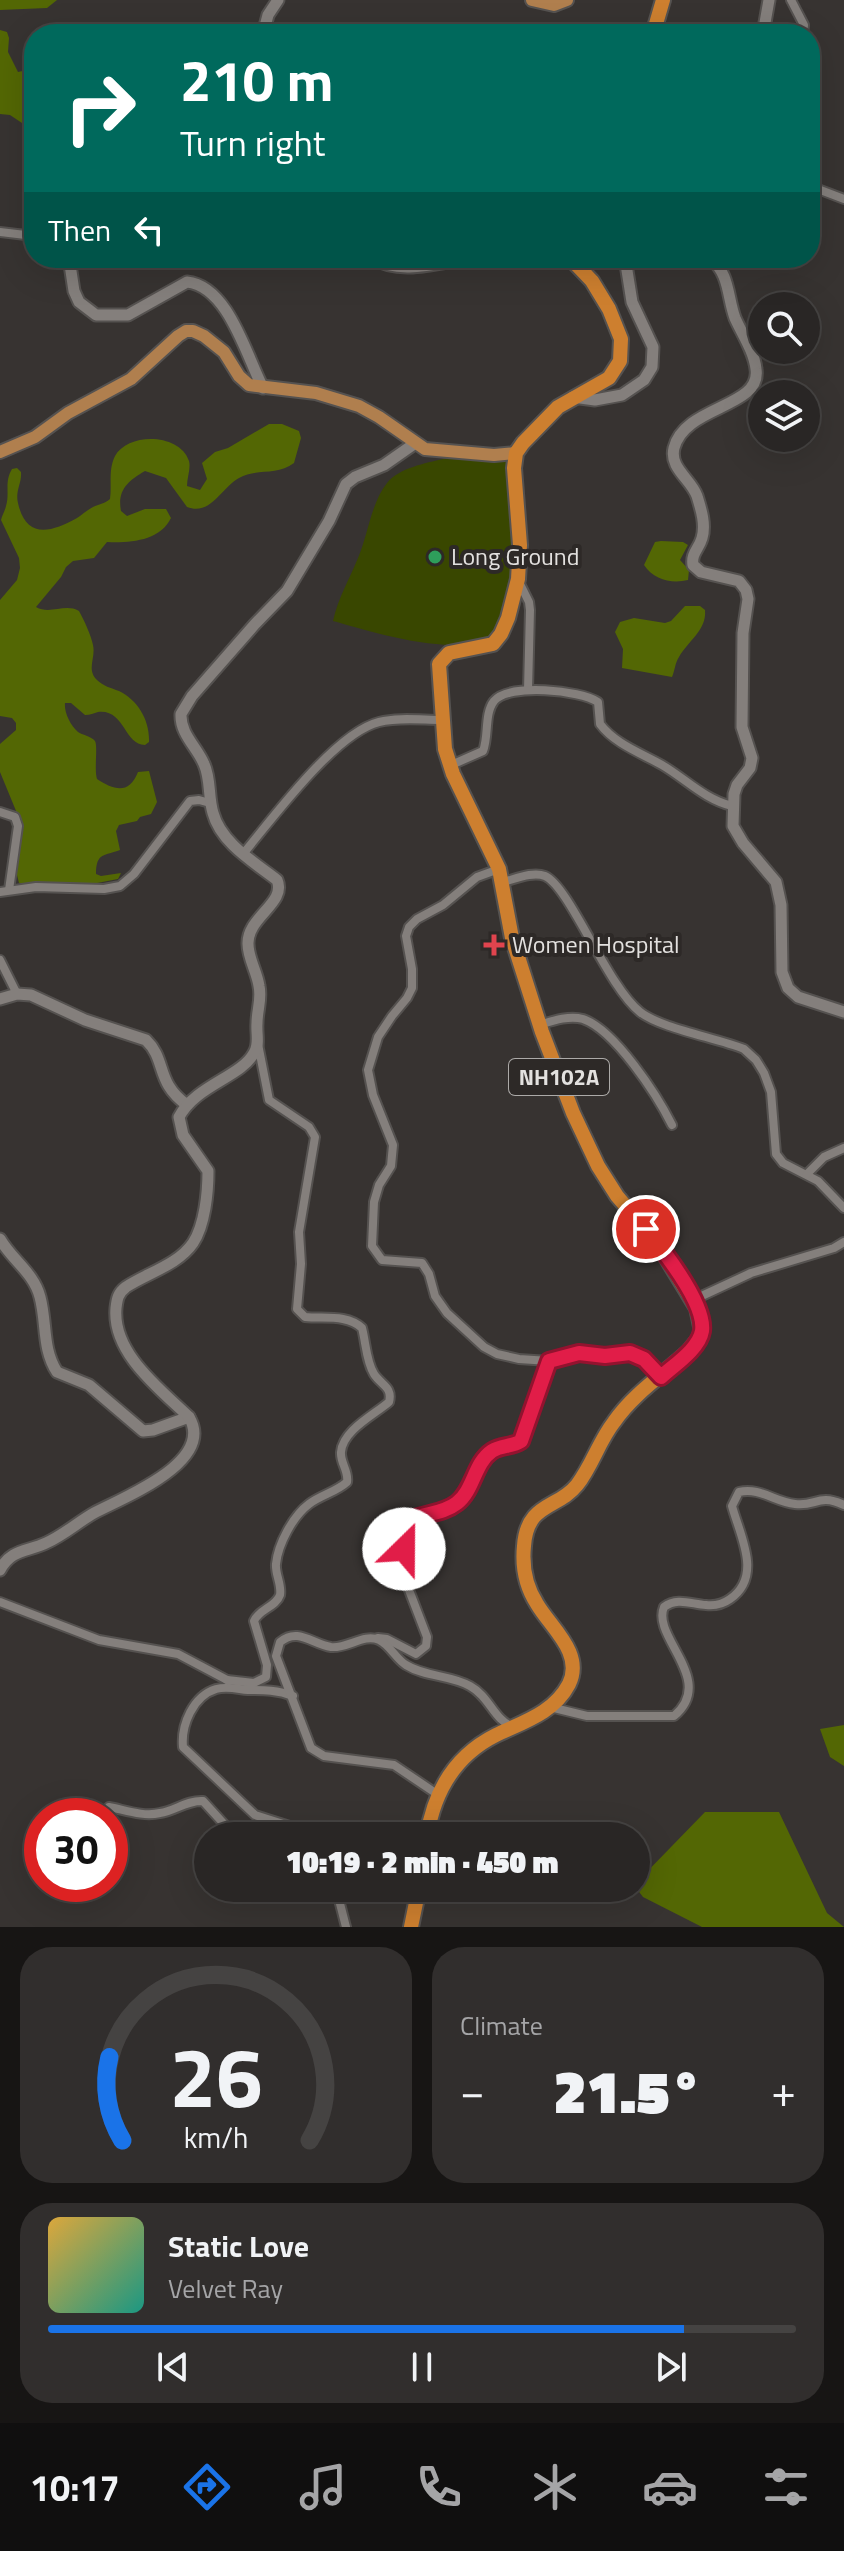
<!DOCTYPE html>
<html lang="en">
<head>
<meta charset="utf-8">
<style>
	:root { --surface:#292625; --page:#312e2d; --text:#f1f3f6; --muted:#a5a5a7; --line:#454342; --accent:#1a73e8 }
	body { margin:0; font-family:"Titillium Web",sans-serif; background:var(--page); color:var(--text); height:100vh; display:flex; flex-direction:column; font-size:30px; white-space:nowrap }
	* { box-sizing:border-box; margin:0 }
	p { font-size:26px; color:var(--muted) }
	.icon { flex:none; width:44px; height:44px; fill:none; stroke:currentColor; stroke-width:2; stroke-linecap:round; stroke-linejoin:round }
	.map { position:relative; height:1927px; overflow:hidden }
	.panel { display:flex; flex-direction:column; gap:20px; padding:20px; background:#171514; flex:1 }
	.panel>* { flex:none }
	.top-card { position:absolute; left:24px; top:24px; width:796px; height:244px; border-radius:32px; box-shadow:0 8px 32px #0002,0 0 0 2px var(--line); background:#00695c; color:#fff; overflow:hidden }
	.fabs { position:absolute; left:748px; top:292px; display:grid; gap:16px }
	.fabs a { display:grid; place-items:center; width:72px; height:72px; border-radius:50%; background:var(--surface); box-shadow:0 8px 32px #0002,0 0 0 2px var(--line); font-size:40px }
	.speed { position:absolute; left:24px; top:1798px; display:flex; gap:16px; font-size:40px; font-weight:700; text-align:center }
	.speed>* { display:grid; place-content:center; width:104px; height:104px; border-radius:50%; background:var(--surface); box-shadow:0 8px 32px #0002,0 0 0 2px var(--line); line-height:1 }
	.speed .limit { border:12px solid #d22; background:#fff; color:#111 }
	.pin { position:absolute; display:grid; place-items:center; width:68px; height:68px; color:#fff; margin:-34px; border:4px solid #fff; border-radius:50%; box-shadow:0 2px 8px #0007 }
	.me { position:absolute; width:88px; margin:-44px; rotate:23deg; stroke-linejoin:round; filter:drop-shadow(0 0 6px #0008) }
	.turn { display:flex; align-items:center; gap:28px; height:168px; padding:0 24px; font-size:36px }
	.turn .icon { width:104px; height:104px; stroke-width:2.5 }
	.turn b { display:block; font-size:56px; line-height:68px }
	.then { display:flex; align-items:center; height:76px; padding:0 24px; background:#0003; gap:16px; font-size:30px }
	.big { font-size:60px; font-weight:800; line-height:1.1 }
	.panel .card { flex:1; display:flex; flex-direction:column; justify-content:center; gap:12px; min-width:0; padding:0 28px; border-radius:32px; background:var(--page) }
	.panel .dial { align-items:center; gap:0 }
	.dial svg { height:208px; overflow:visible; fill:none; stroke:var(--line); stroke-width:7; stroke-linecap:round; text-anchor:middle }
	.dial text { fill:var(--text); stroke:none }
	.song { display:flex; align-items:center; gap:24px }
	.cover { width:96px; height:96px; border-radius:12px; background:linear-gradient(135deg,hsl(40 70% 55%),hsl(170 70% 35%)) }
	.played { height:8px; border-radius:4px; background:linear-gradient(90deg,var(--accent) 85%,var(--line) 85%) }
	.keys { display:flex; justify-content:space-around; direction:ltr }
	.heat { display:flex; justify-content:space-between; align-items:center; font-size:44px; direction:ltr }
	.panel .tiles { flex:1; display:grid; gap:20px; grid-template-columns:1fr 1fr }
	.card:last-child { grid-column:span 2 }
	.trip { position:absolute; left:194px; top:1822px; width:456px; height:80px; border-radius:40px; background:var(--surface); box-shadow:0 8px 32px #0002,0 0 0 2px var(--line); font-weight:800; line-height:80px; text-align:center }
	.tab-bar { display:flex; height:128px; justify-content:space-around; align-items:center; background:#100f0f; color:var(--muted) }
	.tab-bar .icon { width:56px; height:56px }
	.tab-bar .on { color:var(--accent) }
	.tab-bar b { font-size:36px; color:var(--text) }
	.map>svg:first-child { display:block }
	.green { fill:#394700 }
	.forest { fill:#536704 }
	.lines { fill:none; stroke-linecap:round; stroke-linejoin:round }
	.street-casing { stroke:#555250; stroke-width:12 }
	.secondary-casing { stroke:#555250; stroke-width:15 }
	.primary-casing { stroke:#555250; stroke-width:16 }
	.highway-casing { stroke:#555250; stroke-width:18 }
	.street { stroke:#847f7c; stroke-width:8 }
	.secondary { stroke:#847f7c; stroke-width:11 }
	.primary { stroke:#b07f4e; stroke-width:12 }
	.highway { stroke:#cd7f2f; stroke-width:14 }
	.route-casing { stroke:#92132f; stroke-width:20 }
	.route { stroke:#e11d48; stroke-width:14 }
	.leisure-dot { fill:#2e9e5b; stroke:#2d2927; stroke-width:3 }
	.health-dot { fill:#e0444e; stroke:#2d2927; stroke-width:3 }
	.labels { text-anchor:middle; stroke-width:8; stroke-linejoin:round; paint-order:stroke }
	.shield { fill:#2d2927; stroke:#acaaa8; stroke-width:2 }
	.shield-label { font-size:22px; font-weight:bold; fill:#e3e1df }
	.poi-label { font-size:24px; fill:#e3e1df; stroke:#2d2927; text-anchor:start }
</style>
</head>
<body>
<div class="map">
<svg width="844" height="1927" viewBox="0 0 844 1927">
	<rect width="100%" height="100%" fill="#373331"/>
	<!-- green -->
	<path class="green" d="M443,459L504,460L507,464C515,502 515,536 512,574C510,590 508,615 499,628C473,665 370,631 333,621C338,598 349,580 358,558C368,535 371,503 387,483C399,468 426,463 443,459Z"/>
	<!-- forest -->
	<g class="forest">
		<polygon points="0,0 57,0 47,8 0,10"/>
		<polygon points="0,30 7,32 9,38 8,52 18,72 27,70 34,60 34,131 10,115 0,114"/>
		<path d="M269,424H282L299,431L301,438L294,463C277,476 257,468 239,478C221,488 211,516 187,507L166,478L145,471C128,481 117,490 121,511L127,516L145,509H166L171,518C160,541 130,543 107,542L94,558L73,561L66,567L61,577L36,607C50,615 65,603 79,611C84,620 91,635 93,645C96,658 86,669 97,680C103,686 111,688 119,691C138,700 150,721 149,742L145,745C124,745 125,709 98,712C94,713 90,715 85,715L71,703H65C64,712 70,725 78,732C82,735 91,736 95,741C98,746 94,770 97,779C114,790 129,795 138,772L149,771L157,802L151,814L140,817L137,821L119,825L116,831L120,850C105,856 96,852 96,874L101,876L121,873L118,879L92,884L19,883L16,871L21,823L0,772V744L16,730V723L12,718L0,716V600L17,580L20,568L19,558L1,520C2,515 5,511 6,506C10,493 4,482 12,469L17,468L21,472C22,483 15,491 18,503C26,539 50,533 77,518C82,515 87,510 93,507C99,504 104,504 110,499C112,485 108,470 115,456C128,432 180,433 189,461C191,468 187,478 187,486L200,490L207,479L202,463L215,452L228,448Z"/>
		<path d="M661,541L683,542L688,545L680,560L689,570L688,580C672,584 654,580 644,565L655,542Z"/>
		<path d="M685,606H700L705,610C707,630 688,641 679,657C675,663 675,670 672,677L622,668L623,649L615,632L620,622L634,618L665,623L671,621Z"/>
		<polygon points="844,1725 844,1766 830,1757 820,1729"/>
		<polygon points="705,1812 779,1812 827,1913 844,1927 702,1927 643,1897 636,1888 636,1883"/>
	</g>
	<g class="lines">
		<!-- street casing -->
		<g class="street-casing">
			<g id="street">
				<polyline points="791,0 804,25 803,34"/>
				<polyline points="810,186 844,199"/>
				<polyline points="0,232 34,236"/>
				<polyline points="518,580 529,602 530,610 528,690"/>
				<path d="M449,766L483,751C489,736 484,714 494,701C509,683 580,690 598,702L600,724C615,744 641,753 662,765C686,779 704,799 732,806"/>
				<polyline points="0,812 15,817 18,826 9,890"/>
				<path d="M243,854C273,818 335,733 379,722C398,717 422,720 441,720"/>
				<polyline points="499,869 477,877 443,905 417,919 409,927 406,936 412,969 412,988 407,998 392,1016 378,1037 368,1070 373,1095 393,1145 391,1166 379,1185 374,1202 372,1246 382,1260 422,1263 429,1274 435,1296 447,1313 484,1347 497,1354 519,1359 549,1361 579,1353 605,1356 630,1353 644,1359 661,1377"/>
				<path d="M503,882C515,879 533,871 545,876C570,887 607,986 640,1012C660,1028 717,1038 744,1049L756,1060L764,1073L771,1092L776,1154L783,1163L818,1181L844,1208"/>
				<polyline points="0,892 36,887 104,889 120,886 134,874 190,801 199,800 210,803"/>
				<polyline points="0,960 17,994"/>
				<path d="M539,1025C552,1021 569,1015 583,1019C615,1030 657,1095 672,1125"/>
				<polyline points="807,1174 824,1157 844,1148"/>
				<polyline points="693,1300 751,1273 834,1248 844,1242"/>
				<polyline points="0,1602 99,1640 178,1654 229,1681"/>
				<polyline points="378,1638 387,1639 416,1654 426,1646 427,1637 409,1590 408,1564 403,1541 406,1525 414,1518 440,1511 458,1503 492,1451 511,1447 521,1441 549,1361"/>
				<path d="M227,1680L254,1683L266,1677L267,1665L254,1621C259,1609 276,1607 280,1595C282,1585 275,1574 276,1564C278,1544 293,1516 309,1504C321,1495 336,1492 347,1482C349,1471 340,1463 341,1452C343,1430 374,1415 389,1402C393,1387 381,1385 374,1374C366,1361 366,1343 362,1328C347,1314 324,1319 305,1317L297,1309L301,1264L299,1232L315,1137L309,1127L269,1100L258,1044"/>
				<path d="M293,1696C278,1690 264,1690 248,1690C237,1689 227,1686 216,1689C193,1696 181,1725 183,1747L255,1815L299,1829L310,1836"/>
				<path d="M550,1707L587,1716H674C717,1680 651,1637 664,1607C677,1597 691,1604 706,1605C715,1606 723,1604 730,1599C763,1576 740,1536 732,1506L739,1492C760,1487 775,1502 795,1504C816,1507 818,1493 844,1505"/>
				<path d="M437,1794L394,1765L324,1756L311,1748L276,1656L280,1642C298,1627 312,1644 331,1647C347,1649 364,1633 379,1640C390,1645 396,1659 406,1665C425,1677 451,1675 470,1686C490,1697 493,1719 513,1727"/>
				<path d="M109,1807C125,1810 143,1817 160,1813C175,1811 187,1800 203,1801L235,1836"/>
				<polyline points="336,1888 346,1927"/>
			</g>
		</g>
		<!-- secondary casing -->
		<g class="secondary-casing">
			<g id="secondary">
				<polyline points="263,34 268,15 278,0"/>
				<polyline points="763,34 769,0"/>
				<path d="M69,258L74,291L79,302L96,315H128L187,282C228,286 246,355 263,388"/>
				<path d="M373,258C400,276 440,262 470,258"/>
				<path d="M710,258C730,274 727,296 735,318C742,334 754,351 756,369C762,408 685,405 674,448C669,468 691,479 697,496C701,509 706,524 702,538C699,549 691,553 693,565L701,572L739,581L746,590L748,599L743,633L742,727L752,758L750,768L737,785L734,794L733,826L743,843L776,882L781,905L782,972L788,988L798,997L844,1012"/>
				<polyline points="573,397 595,400 622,395 644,380 652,367 653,347 632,302 625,258"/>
				<path d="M0,999L17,994L31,995L85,1020L146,1040C167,1060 155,1082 187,1105"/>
				<path d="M0,1239C12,1260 34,1273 40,1297C47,1323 42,1349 57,1372L89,1385L143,1431L153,1430L189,1417"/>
				<path d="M0,1570C11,1549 27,1552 46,1543C64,1535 78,1522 94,1513C122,1498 216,1462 189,1417C160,1389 112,1353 116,1308C117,1299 118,1293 126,1287C147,1273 178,1265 193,1243C205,1225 208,1192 208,1171L183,1135L179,1117C196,1085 241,1077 254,1053C260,1044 256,1034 257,1023C257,1010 262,999 259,986C257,972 248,958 248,944C247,917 287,903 277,880C254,862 221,843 213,813C208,797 211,779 204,764C197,747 180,734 181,714L192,696L255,624L287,591L329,521L346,484L355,477L384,465L414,444"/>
			</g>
		</g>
		<!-- primary casing -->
		<g class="primary-casing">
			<g id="primary">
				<polyline points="532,0 554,5 567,0"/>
				<polyline points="0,452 35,437 68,413 131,379 178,336 186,331 193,331 204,336 224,352 239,376 249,385 316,393 359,406 379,417 425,449 494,455 516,453"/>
			</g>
		</g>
		<!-- highway casing -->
		<g class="highway-casing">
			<g id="highway">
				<polyline points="653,34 663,0"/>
				<path d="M427,1836C434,1792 454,1756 496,1735C523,1722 554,1713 569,1684C584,1653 551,1628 537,1604C526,1587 522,1566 524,1546C527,1502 558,1509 577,1485C592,1466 599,1441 614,1422C633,1394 664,1374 689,1351L698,1340L702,1331L697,1308L658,1244L617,1196L598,1166L573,1113L542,1032L512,938L499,869L453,774L445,749L439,664L449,653L493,644L501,634L508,618L518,579L520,545L514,468L516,453L523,443L558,407L609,378L620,361L621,339L609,309L592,281L570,258"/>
				<polyline points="411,1927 419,1888"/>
			</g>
		</g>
		<!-- street -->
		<use href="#street" class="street"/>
		<!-- secondary -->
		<use href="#secondary" class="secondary"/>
		<!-- primary -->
		<use href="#primary" class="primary"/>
		<!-- highway -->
		<use href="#highway" class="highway"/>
	</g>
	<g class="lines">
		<!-- route casing -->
		<g class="route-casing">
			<path id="route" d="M404,1549L403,1532L410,1520C425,1513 443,1514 457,1503C474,1490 474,1463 492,1451C501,1445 512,1447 521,1441L549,1361L579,1353L605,1356L630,1353L644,1359L661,1377C674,1365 699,1349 702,1331C706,1304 663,1250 646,1229"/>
		</g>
		<!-- route -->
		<use href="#route" class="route"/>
	</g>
	<!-- markers -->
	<circle class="leisure-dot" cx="435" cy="557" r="8"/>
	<path class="health-dot" d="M490 933h8v8h8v8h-8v8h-8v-8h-8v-8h8z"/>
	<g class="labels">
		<!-- shield labels -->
		<rect class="shield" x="509" y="1059" width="100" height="36" rx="6"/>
		<g class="shield-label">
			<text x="559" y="1085">NH102A</text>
		</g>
		<!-- poi labels -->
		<g class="poi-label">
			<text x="451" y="565">Long Ground</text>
			<text x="512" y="953">Women Hospital</text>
		</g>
	</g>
</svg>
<div class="fabs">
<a><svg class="icon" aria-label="search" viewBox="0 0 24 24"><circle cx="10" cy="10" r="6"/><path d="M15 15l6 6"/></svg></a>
<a><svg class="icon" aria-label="layers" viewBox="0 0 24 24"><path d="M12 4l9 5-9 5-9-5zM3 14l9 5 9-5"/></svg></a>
</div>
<div class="speed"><div class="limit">30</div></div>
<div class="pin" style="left:646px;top:1229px;background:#d93025"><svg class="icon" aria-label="arrive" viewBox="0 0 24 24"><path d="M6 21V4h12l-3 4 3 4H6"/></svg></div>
<svg class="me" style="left:404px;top:1549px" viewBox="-20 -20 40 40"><circle r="19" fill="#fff"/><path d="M0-13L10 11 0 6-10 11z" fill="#e11d48"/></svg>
<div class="trip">10:19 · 2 min · 450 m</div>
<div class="top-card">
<div class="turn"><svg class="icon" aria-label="right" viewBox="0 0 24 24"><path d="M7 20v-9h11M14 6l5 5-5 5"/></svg><div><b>210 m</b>Turn right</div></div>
<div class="then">Then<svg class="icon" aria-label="left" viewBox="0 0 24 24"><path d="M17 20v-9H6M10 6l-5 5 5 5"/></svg></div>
</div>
</div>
<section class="panel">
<div class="tiles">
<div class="card dial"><svg viewBox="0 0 100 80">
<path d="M14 69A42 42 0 1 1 86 69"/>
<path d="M14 69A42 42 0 0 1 9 37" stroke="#1a73e8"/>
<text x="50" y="56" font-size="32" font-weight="700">26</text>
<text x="50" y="72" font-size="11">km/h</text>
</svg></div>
<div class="card"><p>Climate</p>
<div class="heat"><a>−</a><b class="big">21.5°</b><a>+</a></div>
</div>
<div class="card">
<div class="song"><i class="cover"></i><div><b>Static Love</b><p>Velvet Ray</p></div></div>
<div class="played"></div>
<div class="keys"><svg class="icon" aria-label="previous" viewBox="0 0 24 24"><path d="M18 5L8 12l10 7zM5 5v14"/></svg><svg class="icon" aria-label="pause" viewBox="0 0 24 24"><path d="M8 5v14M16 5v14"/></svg><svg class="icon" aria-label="next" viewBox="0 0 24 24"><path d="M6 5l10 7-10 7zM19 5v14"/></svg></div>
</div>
</div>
</section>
<nav class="tab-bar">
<b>10:17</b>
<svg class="icon on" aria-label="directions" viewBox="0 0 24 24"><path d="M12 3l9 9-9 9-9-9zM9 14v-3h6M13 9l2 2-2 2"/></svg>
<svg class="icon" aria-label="music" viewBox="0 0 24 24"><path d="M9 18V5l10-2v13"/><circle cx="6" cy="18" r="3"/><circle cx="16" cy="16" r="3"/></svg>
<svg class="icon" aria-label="phone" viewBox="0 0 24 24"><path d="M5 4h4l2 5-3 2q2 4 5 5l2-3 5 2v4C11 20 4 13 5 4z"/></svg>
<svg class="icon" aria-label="climate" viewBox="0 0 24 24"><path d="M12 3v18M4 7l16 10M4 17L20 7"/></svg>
<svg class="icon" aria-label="car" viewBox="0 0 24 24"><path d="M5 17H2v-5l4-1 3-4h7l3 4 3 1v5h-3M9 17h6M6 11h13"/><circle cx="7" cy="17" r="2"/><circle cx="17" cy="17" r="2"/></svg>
<svg class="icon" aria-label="filters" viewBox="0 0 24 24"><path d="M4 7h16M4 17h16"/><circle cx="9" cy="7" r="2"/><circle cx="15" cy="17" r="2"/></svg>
</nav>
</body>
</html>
